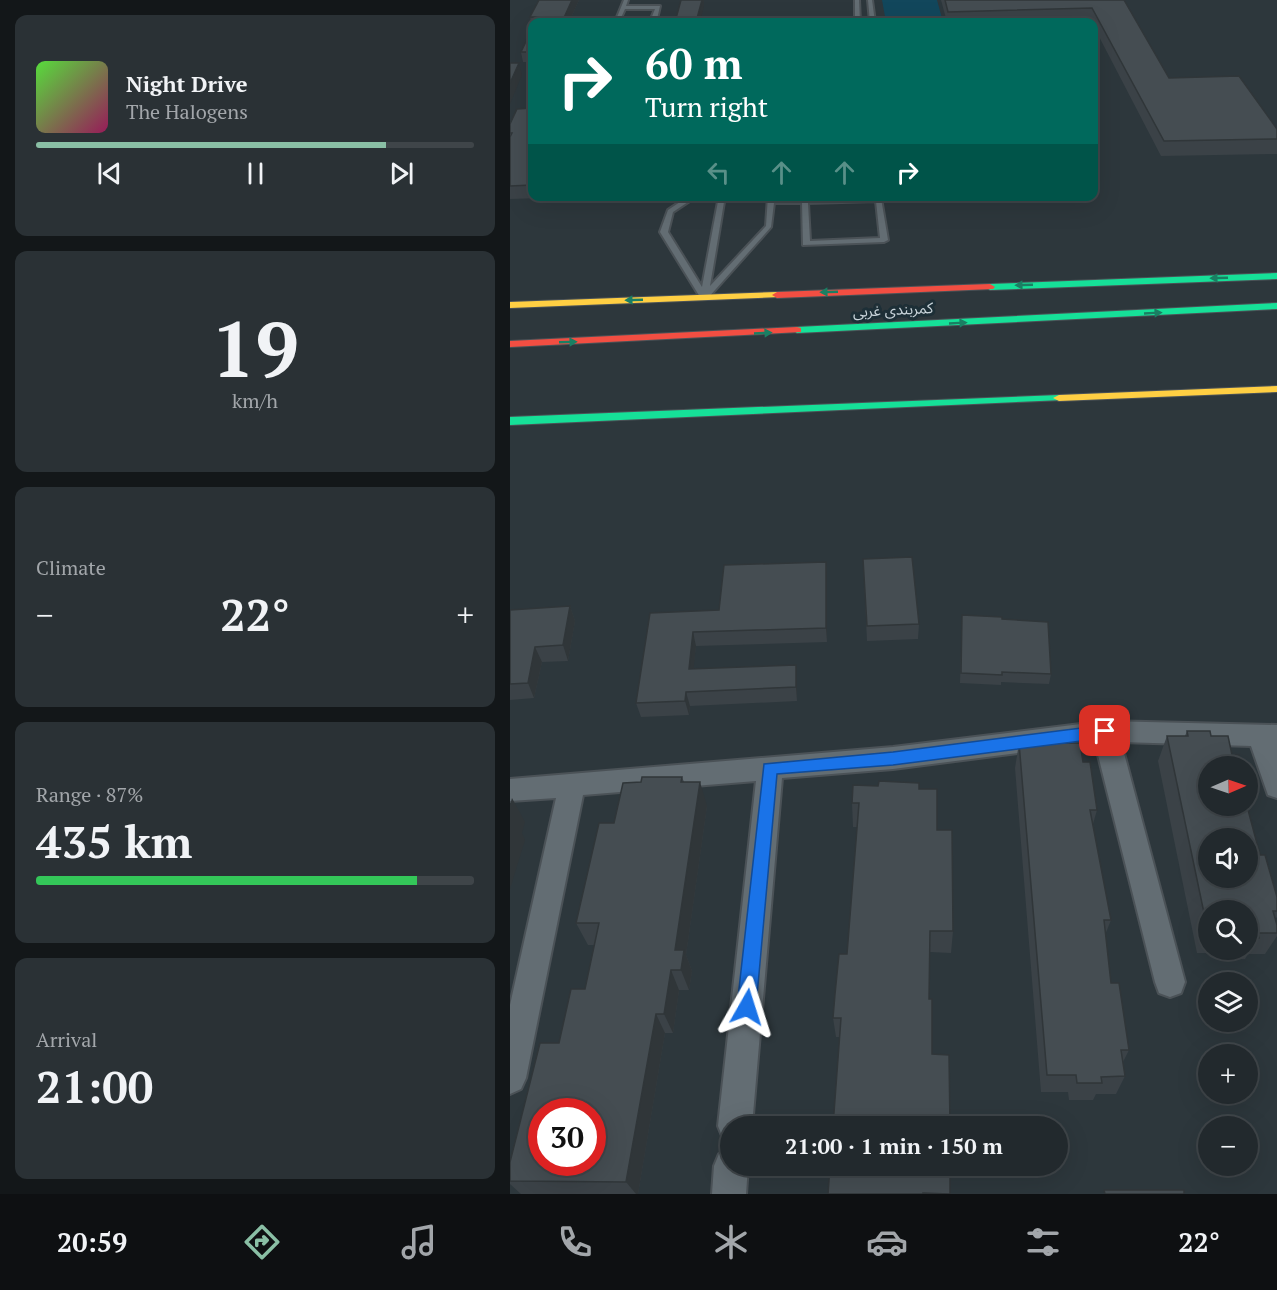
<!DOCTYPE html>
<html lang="en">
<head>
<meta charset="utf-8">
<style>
	:root { --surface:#22292d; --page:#2a3135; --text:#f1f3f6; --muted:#a2a6aa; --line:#3f4549; --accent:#8abfa5 }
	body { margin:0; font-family:"PT Serif","Noto Sans Arabic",serif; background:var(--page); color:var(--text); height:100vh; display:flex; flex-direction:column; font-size:22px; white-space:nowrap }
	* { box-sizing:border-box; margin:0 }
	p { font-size:20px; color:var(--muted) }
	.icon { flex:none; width:33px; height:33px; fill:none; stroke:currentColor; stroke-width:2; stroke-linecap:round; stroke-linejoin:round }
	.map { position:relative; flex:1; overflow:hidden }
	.panel { display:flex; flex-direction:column; gap:15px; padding:15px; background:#131719; width:510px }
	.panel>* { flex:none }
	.guide { position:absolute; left:18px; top:18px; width:570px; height:183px; border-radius:12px; box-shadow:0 6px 24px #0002,0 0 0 2px var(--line); background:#00695c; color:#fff; overflow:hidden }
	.needle { width:39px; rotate:88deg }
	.fabs { position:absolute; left:688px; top:756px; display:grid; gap:12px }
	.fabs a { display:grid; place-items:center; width:60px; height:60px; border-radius:50%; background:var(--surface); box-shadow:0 6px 24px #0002,0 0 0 2px var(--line); font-size:30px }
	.speed { position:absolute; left:18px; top:1098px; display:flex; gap:12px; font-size:30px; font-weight:700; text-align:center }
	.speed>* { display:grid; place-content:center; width:78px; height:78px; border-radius:50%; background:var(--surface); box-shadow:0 6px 24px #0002,0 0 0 2px var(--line); line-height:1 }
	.speed .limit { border:9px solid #d22; background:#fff; color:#111 }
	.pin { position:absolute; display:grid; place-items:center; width:51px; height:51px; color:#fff; margin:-26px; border-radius:12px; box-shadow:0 3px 9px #0006 }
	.me { position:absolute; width:66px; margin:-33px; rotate:6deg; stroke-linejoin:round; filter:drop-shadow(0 0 4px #0008) }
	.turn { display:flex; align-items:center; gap:21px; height:126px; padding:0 18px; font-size:27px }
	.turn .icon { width:78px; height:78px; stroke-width:2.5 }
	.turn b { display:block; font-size:42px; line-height:51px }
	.lanes { display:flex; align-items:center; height:57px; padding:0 18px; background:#0003; justify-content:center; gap:30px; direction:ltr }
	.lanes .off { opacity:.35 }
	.big { font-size:45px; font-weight:700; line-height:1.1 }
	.panel .card { flex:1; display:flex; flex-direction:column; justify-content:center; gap:9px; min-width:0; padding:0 21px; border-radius:12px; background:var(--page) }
	.panel .dial { align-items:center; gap:0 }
	.dial b { font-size:78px; line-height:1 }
	.song { display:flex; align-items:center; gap:18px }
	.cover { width:72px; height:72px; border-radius:9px; background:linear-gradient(135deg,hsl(110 70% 55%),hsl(330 70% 35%)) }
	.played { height:6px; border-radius:3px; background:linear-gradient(90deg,var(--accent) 80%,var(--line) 80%) }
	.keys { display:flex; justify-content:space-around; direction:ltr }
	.heat { display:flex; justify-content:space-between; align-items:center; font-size:33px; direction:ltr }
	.charge { height:9px; border-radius:4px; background:linear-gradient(90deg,#34c759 87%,var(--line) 0) }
	.trip { position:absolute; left:210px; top:1116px; width:348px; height:60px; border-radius:30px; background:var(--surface); box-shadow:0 6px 24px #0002,0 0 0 2px var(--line); font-weight:700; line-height:60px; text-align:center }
	.tab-bar { display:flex; height:96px; justify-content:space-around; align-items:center; background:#0e1012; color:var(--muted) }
	.tab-bar .icon { width:42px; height:42px }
	.tab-bar .current { color:var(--accent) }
	.tab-bar b { font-size:27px; color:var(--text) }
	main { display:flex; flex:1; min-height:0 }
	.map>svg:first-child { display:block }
	.green { fill:#12475c }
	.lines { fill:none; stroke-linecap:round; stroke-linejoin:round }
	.lane-casing { stroke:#4b5257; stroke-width:4 }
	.street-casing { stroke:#4b5257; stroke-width:4 }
	.fast-casing { stroke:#4b5257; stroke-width:2 }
	.slow-casing { stroke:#4b5257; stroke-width:2 }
	.jam-casing { stroke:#4b5257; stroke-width:2 }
	.lane { fill:#636d73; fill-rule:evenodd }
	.street { fill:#636d73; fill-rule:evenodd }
	.fast { fill:#16e098; fill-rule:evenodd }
	.slow { fill:#ffcf43; fill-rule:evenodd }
	.jam { fill:#f24e42; fill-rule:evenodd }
	.wall { fill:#3b4247; fill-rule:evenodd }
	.shaded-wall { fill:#303639 }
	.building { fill:#454d52; stroke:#303639; stroke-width:1.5; fill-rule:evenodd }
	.oneway { fill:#1a7f63 }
	.route { fill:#1a73e8; stroke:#114b97; stroke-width:1.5 }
	.labels { text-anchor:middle; stroke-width:6; stroke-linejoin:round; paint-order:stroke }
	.far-street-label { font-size:15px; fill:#c9d4da; stroke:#1d2f37 }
</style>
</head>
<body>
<main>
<section class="panel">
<div class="card">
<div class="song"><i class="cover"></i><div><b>Night Drive</b><p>The Halogens</p></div></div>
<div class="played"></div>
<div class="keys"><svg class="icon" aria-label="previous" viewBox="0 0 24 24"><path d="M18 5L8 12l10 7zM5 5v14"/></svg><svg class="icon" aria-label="pause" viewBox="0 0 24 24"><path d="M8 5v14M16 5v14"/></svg><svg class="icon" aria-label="next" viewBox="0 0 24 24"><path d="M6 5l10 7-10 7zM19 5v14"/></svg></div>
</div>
<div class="card dial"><b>19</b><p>km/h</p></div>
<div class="card"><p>Climate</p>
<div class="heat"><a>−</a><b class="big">22°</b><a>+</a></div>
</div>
<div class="card"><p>Range · 87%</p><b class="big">435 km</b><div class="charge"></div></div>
<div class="card"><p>Arrival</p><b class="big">21:00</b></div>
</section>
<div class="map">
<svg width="767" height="1194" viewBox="0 0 767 1194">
	<rect width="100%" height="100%" fill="#2d373c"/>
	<!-- green -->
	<polygon class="green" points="372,0 427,0 433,22 376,22"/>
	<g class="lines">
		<!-- lane casing -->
		<g class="lane-casing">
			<g id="lane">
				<polygon points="114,0 118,0 116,6 150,6 147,19 144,21 141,19 145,9 115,9 109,22 105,22"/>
				<polygon points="345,0 349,0 350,22 345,22"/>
				<polygon points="358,0 362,0 365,22 360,22"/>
				<path d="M179,196H187L163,212L158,232L192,287L209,196H215L200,286L256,226L258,196H264V199L371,198L378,240L374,242L293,245L292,203H264L261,227L197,299H194L190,297L150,232L158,210ZM366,201L370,238L300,241L298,203Z"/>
			</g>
		</g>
		<!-- street casing -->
		<g class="street-casing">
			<g id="street">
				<polygon points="595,721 767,725 767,798 758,795 741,746 611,742 675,982 671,993 660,997 649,993 645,982 585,743 383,769 272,778 242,1126 220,1126 220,1141 213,1138 208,1126 246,781 73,795 16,1078 11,1089 0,1094 0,1005 46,798 0,801 0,779 383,747"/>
				<polygon points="220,1149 220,1166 238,1166 236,1194 202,1194 204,1166 209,1154"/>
			</g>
		</g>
		<!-- fast casing -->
		<g class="fast-casing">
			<g id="fast">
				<polygon points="767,273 767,279 480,290 475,287 480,284"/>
				<polygon points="767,303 767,309 287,333 282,330 287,327"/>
				<polygon points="549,395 553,396 553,400 0,425 0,417"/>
			</g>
		</g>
		<!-- slow casing -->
		<g class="slow-casing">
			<g id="slow">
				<polygon points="267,292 272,295 270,297 0,308 0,302"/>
				<polygon points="767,386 767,392 549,401 543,398 549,395"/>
			</g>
		</g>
		<!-- jam casing -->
		<g class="jam-casing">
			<g id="jam">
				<polygon points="480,284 485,287 483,289 267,298 262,295 267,292"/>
				<polygon points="287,327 291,328 291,332 0,347 0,341"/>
			</g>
		</g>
		<!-- lane -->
		<use href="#lane" class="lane"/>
		<!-- street -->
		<use href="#street" class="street"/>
		<!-- fast -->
		<use href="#fast" class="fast"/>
		<!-- slow -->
		<use href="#slow" class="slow"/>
		<!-- jam -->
		<use href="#jam" class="jam"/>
	</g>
	<!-- wall -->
	<g class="wall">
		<polygon points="29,0 69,0 59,22 22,22 22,27 20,17"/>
		<polygon points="431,0 614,0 659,78 767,129 767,154 651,156 584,27 584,22 581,22 580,21 530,22 437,22"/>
		<polygon points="22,29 22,62 13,62 11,52"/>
		<polygon points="22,108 22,196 31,196 31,198 0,199 0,124"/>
		<polygon points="353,559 409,624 408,639 357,641"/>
		<polygon points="316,562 317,576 317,642 186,646 183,669 287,679 287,701 180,706 179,715 131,717 126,703 140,613 209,610"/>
		<polygon points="60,606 65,621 58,661 32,662 24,698 0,700 0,610"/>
		<polygon points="452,615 492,619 541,674 539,684 491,682 491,685 450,683"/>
		<path d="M677,731L699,806H738V786L742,802L738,811L750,855L767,897V917L765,919L767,925V936L755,954H738L735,959H713L712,953H687L648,761L657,736H675ZM699,910H738V950H699Z"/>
		<polygon points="529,738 553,743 573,762 587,810 583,824 601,920 595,935 601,983 619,1050 613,1062 615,1076 606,1094 586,1094 583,1100 559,1100 558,1092 531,1092 505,768 509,743 529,743"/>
		<polygon points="172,777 174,782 197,806 176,955 182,971 179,990 169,990 163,1033 155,1033 128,1194 11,1194 0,1184 0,1162 49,1043 75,989 85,945 78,945 66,923 104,823 131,782"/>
		<polygon points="409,789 427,830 443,931 441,953 420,952 419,999 422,1054 440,1126 330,1037 326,1037 323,1018 337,954 347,827 343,827 342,803"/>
	</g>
	<!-- shaded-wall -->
	<g class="shaded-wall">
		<polygon points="62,0 69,0 59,22 52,22"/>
		<polygon points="192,0 194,0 194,6 190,22 186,22"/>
		<polygon points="9,63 12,75 0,104 0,83"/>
		<polygon points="316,562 317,576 317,642 316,628"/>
		<polygon points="60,606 65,621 58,661 53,645"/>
		<polygon points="183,632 186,646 182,684 179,669"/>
		<polygon points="25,647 32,662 24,698 18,683"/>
		<polygon points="286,665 287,679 287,701 286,687"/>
		<polygon points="176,692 180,706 179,715 175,701"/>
		<polygon points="190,782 197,806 176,955 182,971 179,990 171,970 165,950"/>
		<polygon points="2,798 15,822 12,833 15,840 0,889 0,805"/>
		<polygon points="161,970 169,990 163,1033 154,1014"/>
		<polygon points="146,1014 155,1033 128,1194 126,1194 116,1182"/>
	</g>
	<!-- building -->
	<g class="building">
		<polygon points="29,0 62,0 52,22 26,22 29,17 20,17"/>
		<polygon points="171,0 192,0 186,22 165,22"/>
		<polygon points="435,0 614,0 659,78 729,76 767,129 767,139 654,141 582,8 438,12"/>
		<polygon points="22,29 22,52 11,52"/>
		<polygon points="0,63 9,63 0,83"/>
		<polygon points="22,108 22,185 0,186 0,137 2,133 0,133 0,124 7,109"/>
		<polygon points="402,557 409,624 357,626 353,559"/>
		<polygon points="316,562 316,628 183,632 179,669 286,665 286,687 176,692 175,701 126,703 140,613 209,610 214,565"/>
		<polygon points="60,606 53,645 25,647 18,683 0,684 0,610"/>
		<polygon points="452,615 492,617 492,619 538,622 541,674 492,672 492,675 451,673"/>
		<path d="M677,731H700L701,736H718L722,755H729L733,766H699V806H737L750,855H755L767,897V911H763L767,925V933H748L749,938H738V910H699L698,932L657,736H678ZM699,838H738V878H699Z"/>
		<polygon points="529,738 553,738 553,743 570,743 573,762 580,762 587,810 580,810 601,920 594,920 601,983 609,983 619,1050 611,1050 615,1076 591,1077 592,1083 567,1083 566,1075 537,1075 509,743 530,743"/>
		<path d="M132,777H172L171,782H190L165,950H174L171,970H161L154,1014H146L116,1182L0,1181V1162L30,1043H49L61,989H75L89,923H66L89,823H104L113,783L131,782ZM32,1112H82V1162H32Z"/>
		<polygon points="369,781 409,783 409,789 427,789 427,830 442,830 443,931 420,931 419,999 422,999 422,1054 439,1055 440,1126 323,1126 331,1018 323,1018 325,994 329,954 337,954 349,803 342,803 343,785 368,786"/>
		<polygon points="738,786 742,802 738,802"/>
		<polygon points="320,1166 440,1166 440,1194 413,1193 413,1194 318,1194"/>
		<polygon points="594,1190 674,1190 674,1194 595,1194"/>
	</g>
	<!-- one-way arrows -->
	<defs><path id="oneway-solid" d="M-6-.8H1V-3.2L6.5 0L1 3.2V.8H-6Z" transform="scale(1.5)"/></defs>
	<g class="oneway">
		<use href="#oneway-solid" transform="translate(709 278) rotate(178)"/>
		<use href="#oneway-solid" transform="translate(514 285) rotate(178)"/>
		<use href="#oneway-solid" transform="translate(319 292) rotate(178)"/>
		<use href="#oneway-solid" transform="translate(124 300) rotate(178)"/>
		<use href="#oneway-solid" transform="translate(643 313) rotate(-3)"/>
		<use href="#oneway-solid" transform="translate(448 323) rotate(-3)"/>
		<use href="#oneway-solid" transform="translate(253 333) rotate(-3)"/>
		<use href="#oneway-solid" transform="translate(58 342) rotate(-2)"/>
	</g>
	<!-- route -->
	<polygon class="route" points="595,725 602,731 595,738 383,765 267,774 246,1007 243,1014 237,1016 230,1014 227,1007 254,764 383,752"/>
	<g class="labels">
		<!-- far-street labels -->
		<g class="far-street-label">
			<text transform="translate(383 310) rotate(-3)" y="5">کمربندی غربی</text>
		</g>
	</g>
</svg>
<div class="fabs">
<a><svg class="needle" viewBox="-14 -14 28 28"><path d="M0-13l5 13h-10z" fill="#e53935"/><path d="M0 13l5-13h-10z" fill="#a2a6aa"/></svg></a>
<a><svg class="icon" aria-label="sound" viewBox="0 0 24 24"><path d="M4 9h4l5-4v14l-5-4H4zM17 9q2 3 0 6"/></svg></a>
<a><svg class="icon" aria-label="search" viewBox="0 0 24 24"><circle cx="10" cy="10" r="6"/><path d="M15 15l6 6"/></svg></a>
<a><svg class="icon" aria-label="layers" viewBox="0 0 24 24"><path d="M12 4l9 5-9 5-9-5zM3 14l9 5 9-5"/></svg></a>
<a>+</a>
<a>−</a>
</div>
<div class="speed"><div class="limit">30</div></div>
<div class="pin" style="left:595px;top:731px;background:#d93025"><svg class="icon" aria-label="arrive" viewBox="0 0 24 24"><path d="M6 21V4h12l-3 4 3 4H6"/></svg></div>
<svg class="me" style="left:237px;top:1007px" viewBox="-20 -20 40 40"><path d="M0-17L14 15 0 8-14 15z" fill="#1a73e8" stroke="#fff" stroke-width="4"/></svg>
<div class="trip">21:00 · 1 min · 150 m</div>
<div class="guide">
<div class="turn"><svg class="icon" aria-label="right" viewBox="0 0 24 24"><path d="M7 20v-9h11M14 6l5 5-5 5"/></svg><div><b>60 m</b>Turn right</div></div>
<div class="lanes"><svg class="icon off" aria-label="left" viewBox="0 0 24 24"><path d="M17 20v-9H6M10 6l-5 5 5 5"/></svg><svg class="icon off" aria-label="ahead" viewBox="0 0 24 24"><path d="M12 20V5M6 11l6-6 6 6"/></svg><svg class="icon off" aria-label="ahead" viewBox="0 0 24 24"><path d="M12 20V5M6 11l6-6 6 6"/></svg><svg class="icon" aria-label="right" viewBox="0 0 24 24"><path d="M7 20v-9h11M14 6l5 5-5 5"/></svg></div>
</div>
</div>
</main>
<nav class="tab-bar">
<b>20:59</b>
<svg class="icon current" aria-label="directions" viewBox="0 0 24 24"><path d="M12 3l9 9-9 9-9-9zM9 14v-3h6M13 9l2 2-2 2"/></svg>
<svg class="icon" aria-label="music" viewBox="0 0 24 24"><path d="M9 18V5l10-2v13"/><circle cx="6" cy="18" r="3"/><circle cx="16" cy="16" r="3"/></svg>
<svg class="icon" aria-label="phone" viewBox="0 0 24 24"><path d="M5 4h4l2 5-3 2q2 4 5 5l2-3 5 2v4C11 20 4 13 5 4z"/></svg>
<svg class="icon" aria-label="climate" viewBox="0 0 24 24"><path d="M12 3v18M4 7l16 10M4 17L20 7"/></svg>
<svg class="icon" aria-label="car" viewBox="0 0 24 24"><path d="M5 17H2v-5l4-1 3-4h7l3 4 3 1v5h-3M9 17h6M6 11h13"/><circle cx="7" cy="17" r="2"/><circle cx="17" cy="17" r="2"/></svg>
<svg class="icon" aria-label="filters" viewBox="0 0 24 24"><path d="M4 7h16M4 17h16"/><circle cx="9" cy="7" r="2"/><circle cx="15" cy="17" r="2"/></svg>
<b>22°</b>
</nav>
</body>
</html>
